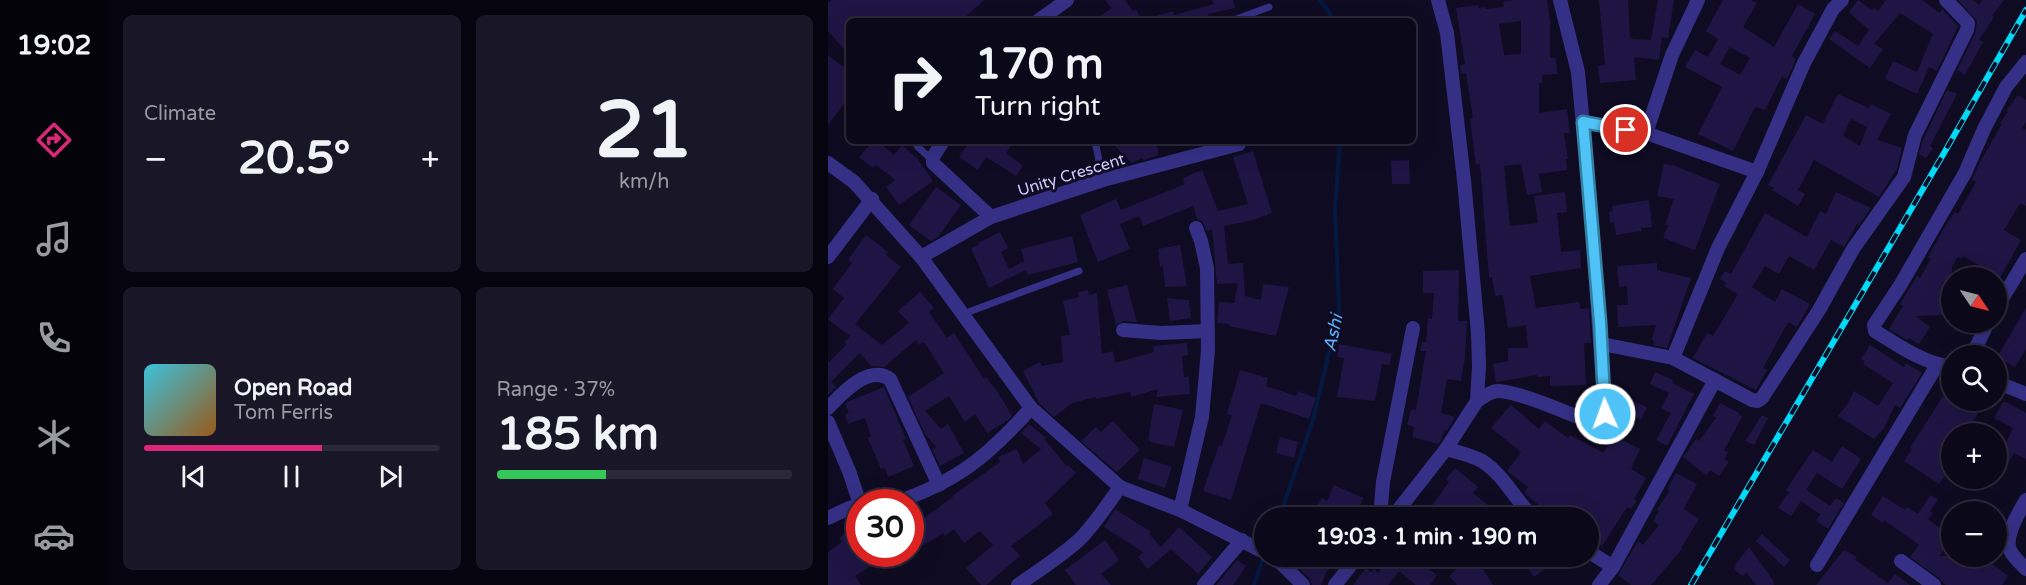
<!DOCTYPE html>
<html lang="en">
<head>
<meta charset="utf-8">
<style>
	:root { --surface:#0b081a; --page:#191627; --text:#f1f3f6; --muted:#9a9aa2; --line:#2b2939; --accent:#db2777 }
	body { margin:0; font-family:"Varela Round",sans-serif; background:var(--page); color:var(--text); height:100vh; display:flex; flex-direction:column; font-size:22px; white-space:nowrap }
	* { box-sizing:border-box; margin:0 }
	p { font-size:20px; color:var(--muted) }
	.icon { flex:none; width:33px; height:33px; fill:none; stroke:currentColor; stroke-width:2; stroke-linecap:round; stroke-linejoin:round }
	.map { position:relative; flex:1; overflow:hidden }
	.details { display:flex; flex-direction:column; gap:15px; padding:15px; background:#06040e; width:720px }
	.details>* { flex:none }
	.top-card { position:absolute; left:18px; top:18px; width:570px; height:126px; border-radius:9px; box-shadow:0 6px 24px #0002,0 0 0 2px var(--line); background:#0b081a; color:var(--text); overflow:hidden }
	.needle { width:39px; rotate:125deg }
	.controls { position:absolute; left:1113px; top:267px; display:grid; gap:12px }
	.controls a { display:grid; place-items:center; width:66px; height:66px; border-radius:50%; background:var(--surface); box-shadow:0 6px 24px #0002,0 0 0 2px var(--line); font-size:30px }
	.speed { position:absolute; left:18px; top:489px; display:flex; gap:12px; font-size:30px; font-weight:700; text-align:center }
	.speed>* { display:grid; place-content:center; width:78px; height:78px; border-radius:50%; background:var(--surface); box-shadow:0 6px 24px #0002,0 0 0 2px var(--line); line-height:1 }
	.speed .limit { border:9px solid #d22; background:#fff; color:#111 }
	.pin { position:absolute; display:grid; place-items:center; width:51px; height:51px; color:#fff; margin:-26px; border:3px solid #fff; border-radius:50%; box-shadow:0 2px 6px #0007 }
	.me { position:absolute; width:66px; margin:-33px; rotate:358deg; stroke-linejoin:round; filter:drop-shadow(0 0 4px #0008) }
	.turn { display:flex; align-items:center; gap:21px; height:126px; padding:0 30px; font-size:27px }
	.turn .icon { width:78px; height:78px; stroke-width:2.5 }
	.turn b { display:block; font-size:42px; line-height:51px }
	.big { font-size:45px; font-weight:800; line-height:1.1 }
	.details .card { flex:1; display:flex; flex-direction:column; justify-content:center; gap:9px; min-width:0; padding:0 21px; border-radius:9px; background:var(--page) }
	.details .dial { align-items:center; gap:0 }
	.dial b { font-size:78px; line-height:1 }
	.song { display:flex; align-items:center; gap:18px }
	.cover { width:72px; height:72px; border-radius:9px; background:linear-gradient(135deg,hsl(190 70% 55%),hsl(30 70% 35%)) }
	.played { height:6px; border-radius:3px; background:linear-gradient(90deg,var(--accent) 60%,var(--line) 60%) }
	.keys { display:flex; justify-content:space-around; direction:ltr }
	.heat { display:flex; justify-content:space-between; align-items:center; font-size:33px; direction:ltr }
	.charge { height:9px; border-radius:4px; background:linear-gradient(90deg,#34c759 37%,var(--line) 0) }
	.details .tiles { flex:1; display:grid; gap:15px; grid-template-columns:repeat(2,1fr) }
	.trip { position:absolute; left:426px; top:507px; width:345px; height:60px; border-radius:30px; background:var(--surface); box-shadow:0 6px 24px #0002,0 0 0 2px var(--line); font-weight:800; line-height:60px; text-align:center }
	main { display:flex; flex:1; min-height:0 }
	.dock { display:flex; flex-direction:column; width:108px; justify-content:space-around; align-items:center; background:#04030a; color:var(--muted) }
	.dock .icon { width:42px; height:42px }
	.dock .on { color:var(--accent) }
	.dock b { font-size:27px; color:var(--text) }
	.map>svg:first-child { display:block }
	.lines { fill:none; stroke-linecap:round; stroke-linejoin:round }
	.stream { stroke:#041942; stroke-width:4 }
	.building { fill:#1f1545; fill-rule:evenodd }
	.lane { stroke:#353086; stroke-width:7 }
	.street { stroke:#353086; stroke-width:14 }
	.rail-casing { stroke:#00d9f7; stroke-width:6 }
	.rail { stroke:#0f0b22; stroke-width:4; stroke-dasharray:11; stroke-linecap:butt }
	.route-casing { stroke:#337fa1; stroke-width:15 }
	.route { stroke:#4fc3f7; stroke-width:10 }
	.labels { text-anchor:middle; stroke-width:6; stroke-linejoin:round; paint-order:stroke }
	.street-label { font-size:16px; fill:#d3ccff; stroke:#0f0b22 }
	.water-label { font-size:18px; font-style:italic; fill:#5aafff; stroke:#0f0b22 }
</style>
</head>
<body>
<main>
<nav class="dock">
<b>19:02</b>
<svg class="icon on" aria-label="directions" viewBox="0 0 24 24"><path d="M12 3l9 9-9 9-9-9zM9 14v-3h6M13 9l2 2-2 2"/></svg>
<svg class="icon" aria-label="music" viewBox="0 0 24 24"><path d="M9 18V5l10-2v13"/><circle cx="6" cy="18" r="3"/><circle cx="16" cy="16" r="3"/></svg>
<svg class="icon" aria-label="phone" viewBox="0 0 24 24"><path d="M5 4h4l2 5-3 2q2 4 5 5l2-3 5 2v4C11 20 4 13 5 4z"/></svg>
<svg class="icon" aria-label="climate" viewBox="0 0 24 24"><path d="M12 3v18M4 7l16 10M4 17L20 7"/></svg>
<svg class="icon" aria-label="car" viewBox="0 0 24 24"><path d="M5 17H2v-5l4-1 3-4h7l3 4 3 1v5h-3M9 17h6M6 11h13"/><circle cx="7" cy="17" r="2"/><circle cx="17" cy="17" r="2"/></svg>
</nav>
<section class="details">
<div class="tiles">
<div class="card"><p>Climate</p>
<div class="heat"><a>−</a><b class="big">20.5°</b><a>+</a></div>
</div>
<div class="card dial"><b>21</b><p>km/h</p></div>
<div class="card">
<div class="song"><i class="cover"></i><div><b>Open Road</b><p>Tom Ferris</p></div></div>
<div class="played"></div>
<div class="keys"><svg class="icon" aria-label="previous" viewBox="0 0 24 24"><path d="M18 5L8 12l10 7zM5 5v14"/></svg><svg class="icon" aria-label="pause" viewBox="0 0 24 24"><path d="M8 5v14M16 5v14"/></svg><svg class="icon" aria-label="next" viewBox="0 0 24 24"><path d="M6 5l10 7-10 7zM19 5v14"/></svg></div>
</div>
<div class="card"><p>Range · 37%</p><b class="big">185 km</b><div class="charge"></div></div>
</div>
</section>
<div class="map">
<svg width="1198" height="585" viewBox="0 0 1198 585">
	<rect width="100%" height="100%" fill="#0f0b22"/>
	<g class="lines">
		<!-- stream -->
		<g class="stream">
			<polyline points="492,0 502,14 503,21"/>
			<polyline points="451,518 485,420 511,310 507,209 512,141"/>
			<polyline points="426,585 436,556"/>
		</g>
	</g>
	<!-- building -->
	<g class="building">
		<polygon points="4,0 156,0 133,21 21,21 21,55 0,31 0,3"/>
		<polygon points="277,0 297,0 305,11 308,10 315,21 265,21 284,8"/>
		<polygon points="384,0 405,0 407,8 380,14 382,21 319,21 318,19 345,11 346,15 386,4"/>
		<path d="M686,0H719L722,21V58H728L729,74L714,75V83H711V113L739,109L742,133H736L740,159H738L739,170L711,174L714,192L699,195L693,164L676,166L682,226L710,223L706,196L737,192L739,212L729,213L733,252L752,250L753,268L702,276L708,308L751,302L753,309L761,308L763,343H756L758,385L722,386V376L709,377V375L668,382L665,364L680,361V348H700L698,325L680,328L675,295L667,296L664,277H661L652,164L648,165L642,119L645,118L638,73L633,74L632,65L637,64L628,8L650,5V8L657,7L658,9L676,7L675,2ZM693,21V54L676,55L671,24Z"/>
		<polygon points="771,0 800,0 802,37 804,39 823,40 830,0 846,0 840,38 834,37 831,60 806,57 808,80 772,83 770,66 777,65"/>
		<path d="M895,0H923L929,3L915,27L946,47L970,4L987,14L964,56L968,59L962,73L958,79L954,76L937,110L927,107L905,151L870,134L894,87L857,67L867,50L880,57L890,39L878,31ZM902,47L922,58L912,75L892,64Z"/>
		<polygon points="1030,0 1044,10 1046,8 1050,11 1058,0 1094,0 1112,13 1114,9 1130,26 1109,71 1101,67 1089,94 1057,79 1065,61 1089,72 1105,34 1072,13 1046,44 1055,49 1042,68 1001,39 1007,31 1030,46 1041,30 1021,12"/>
		<polygon points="1130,0 1145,0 1151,5 1154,0 1176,0 1164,16 1166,17 1151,40 1155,42 1137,75 1129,70 1147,34 1149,21"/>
		<polygon points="0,55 21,71 21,97 0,125"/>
		<polygon points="1119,90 1129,94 1102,146 1105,148 1098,158 1091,154 1095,140"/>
		<path d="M1010,94L1041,108L1043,104L1063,114L1049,140L1074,148L1069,169L1051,197L986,160L970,190L977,194L970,206L944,190L946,188L940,185L978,115L995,124ZM1023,119L1039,127L1032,146L1015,136Z"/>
		<polygon points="1190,95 1198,100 1198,122 1194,128 1198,130 1198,206 1192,203 1176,230 1193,240 1172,278 1135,256 1133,259 1130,257 1124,267 1124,315 1087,316 1102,327 1091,344 1081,338 1079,340 1061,329 1075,306 1072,304 1089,276 1092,278 1103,259 1100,257 1116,228 1127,212 1130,214 1148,182 1144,180 1152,162 1174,124 1172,123 1180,112 1178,111"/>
		<polygon points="45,141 49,141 66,155 74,145 89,158 105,181 71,205 58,187 67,180 48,165 45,168 31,157"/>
		<polygon points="142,141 186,141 178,153 195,166 188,176 158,157 150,170 131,157"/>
		<polygon points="282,141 326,141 330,147 330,155 316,160 314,158 304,163"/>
		<polygon points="425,151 444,213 425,220 396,226 400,264 415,263 417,296 433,300 435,284 461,287 448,336 401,326 401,324 389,323 391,302 406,303 410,283 389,284 384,229 379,231 374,221 369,219 365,206 315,226 311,216 292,224 302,249 270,262 252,215 288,199 293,210 357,184 355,178 374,170 390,211 420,204 405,157"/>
		<polygon points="581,160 582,184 564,184 563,161"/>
		<polygon points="836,164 847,166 892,184 867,250 835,238 840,225 837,225 846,199 829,196"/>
		<polygon points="108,187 133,205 110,237 103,241 81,225"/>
		<polygon points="1008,192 1043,208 1031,225 1029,224 1016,247 1003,240 986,270 961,256 951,274 937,266 924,287 947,302 954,289 982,304 969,327 960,322 935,368 939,370 928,390 865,358 879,333 885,336 910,294 896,286 898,283 892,279 897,271 903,274 937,213 979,237 992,211 998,214"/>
		<polygon points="821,200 824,227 813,228 813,231 788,235 786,222 782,223 781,212 785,211 784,206"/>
		<polygon points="172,232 180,248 173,252 181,269 196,261 193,249 244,236 250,262 200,275 198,270 161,288 143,248 151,245 150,243"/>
		<polygon points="38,235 60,252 58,255 73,267 27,324 54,345 81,323 70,311 92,292 106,308 101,312 119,338 126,333 156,379 158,377 171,394 184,416 179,421 177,420 177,422 159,433 147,414 137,422 121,396 97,411 113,429 120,424 136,453 112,466 104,449 108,447 97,434 80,397 116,373 96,342 91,345 88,340 56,367 43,366 32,353 3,382 8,387 0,395 0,363 19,344 16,343 22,336 0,319 16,298 5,289 24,263 20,260"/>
		<polygon points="352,245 359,286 337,287 335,266 332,267 330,249"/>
		<polygon points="829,263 829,270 863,278 839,348 825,345 826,341 824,340 828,325 790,327 789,305 800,305 799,286 791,287 789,266"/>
		<polygon points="631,270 630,321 639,321 637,357 633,381 619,379 613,413 627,417 619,431 617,430 611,444 584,437 587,427 579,425 583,409 588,410 598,351 592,351 594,342 598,342 600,318 604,319 606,293 595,293 595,271"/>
		<polygon points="299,285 309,322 295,321 288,325 279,290"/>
		<polygon points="260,290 261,295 269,293 274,354 285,351 287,363 326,352 325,346 359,343 360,355 354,356 356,377 361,376 362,394 328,397 330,389 303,397 302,392 268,399 268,397 244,403 226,417 211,403 195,371 212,362 214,366 235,362 233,336 242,335 235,301 251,297 250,292"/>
		<polygon points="339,298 361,300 363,318 342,321"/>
		<polygon points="1198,308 1198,349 1187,367 1169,357"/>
		<polygon points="511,344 564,354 561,365 554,364 547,401 509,397 516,358 509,357"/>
		<polygon points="1042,345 1076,367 1078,363 1094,373 1072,408 1067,405 1056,428 1046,439 1010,416 1019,405 1026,391 1050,406 1065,383 1035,364 1037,361 1033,359"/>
		<polygon points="412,370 440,378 438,386 468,396 470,391 488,398 481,419 433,403 403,500 375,491 391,445 394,446 404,415 399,414"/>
		<polygon points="827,372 845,380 844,383 866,394 839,446 828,440 843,413 833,408 841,393 822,384"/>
		<polygon points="1124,382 1124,400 1144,400 1154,406 1138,434 1124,434 1124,465 1111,484 1076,461 1084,449 1082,448"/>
		<polygon points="56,387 78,439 75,440 86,466 60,477 57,468 53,469 40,438 43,436 37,418 20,424 17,415 21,413 17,403 19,402"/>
		<polygon points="798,398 819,407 813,420 792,411"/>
		<polygon points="1175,402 1178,402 1198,413 1198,459 1186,453 1168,484 1168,465 1185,428 1166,418"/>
		<polygon points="892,403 911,413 911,415 914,417 896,450 900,452 896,459 901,462 891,476 882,470 878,475 855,457 868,439 871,441 888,418 885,416"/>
		<polygon points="326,404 355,410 346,447 322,442 322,439 320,441"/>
		<polygon points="683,405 711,429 717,421 740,438 742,435 776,453 784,435 812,449 803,469 818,478 806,499 809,501 803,509 799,507 774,546 760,538 760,518 730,518 717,510 696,493 700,487 679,471 693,452 663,428"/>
		<polygon points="934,415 940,418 926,445 917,441"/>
		<polygon points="285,421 312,450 289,472 253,441 268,427 273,432"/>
		<polygon points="201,424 218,438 217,440 239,467 240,465 248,473 217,503 225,514 183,546 192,556 158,585 153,585 138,568 165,545 152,531 136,543 126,529 117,536 115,533 91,548 82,534 82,520 93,513 96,518 125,497 124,496 172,462 170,457 189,449 195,464 213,449 193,433"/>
		<polygon points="452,437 470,442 466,458 448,453"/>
		<polygon points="1014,446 1033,459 1014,489 989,473 978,490 1002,506 1008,498 1016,503 1000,529 988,521 992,514 973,501 963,516 950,508 961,492 958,490 985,450 1004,462"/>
		<polygon points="316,458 344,467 337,488 310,479"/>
		<polygon points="627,468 650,487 645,493 676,518 595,518 621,482 618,479"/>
		<polygon points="848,473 869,484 856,509 871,519 853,548 854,549 823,585 803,585 790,575 810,541 815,545 831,525 825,521 831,511 829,509 842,491 839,490"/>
		<polygon points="506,485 535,498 527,518 482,518 494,498 499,501"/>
		<polygon points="1103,495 1110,500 1102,511 1105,513 1100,519 1124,537 1124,540 1111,556 1164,556 1161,561 1180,576 1174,585 1118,585 1111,578 1082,557 1091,545 1056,520 1055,523 1043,515 1055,496 1077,510 1079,507 1090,514"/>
		<polygon points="287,509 323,532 321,534 333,547 351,527 384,557 370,574 343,549 320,569 310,557 315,552 276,527"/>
		<polygon points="32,525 32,554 48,554 52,560 27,576 33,585 0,585 0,552 14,542 11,538"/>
		<polygon points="934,534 962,560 956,567 928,541"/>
		<polygon points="277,540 291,560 273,574 283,585 248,585 237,570"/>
		<polygon points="921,547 945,580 946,585 928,585 918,572 915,576 906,570 908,566 907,565"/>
		<polygon points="1016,550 1029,557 1027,560 1060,583 1067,574 1082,585 988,585"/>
		<polygon points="467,556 506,556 493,585 484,585 482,579 472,569 478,564"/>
		<polygon points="563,556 597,556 592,562 609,575 602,585 588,585 571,571 560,585 525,585 538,568 543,572 546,569 550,573"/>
		<polygon points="643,556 663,556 653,566 665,585 629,585 621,576"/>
		<polygon points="691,556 721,556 725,563 706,577"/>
		<polygon points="409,560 418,566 405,585 388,585"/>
	</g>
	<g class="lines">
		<!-- lane -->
		<g class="lane">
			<polyline points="403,21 441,7"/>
			<polyline points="86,141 90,147 104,160"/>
			<polyline points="267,141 275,180"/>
			<polyline points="135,314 251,271"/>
		</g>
		<!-- street -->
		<g class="street">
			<polyline points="210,21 239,0"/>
			<polyline points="755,122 818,133 929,172"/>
			<polyline points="818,133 844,55 870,0"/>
			<polyline points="115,141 105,157 105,163 163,217"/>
			<polyline points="0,163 26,182 93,257 203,408 292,487 352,510 436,552"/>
			<polyline points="0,257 44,199"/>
			<polyline points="93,257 163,217 275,180 411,144"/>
			<polyline points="1168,309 1198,259"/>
			<polyline points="295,330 333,333 380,331"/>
			<polyline points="774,344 845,358 924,400 930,401 934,398 991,310 1025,249 1076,177 1087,135 1139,30 1140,23 1118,0"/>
			<polyline points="1144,356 1160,322"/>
			<polyline points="845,358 890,248 929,172 976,63 1005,9 1014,0"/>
			<path d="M1124,367C1095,363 1071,346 1047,331L1046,325L1073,284L1137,173L1156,129L1178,87L1198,62"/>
			<polyline points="1168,382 1198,394"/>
			<path d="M649,401C655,397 663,391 670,391C693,392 738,413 761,421L768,420L777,414L763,211L750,72L732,0"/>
			<path d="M0,408C14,394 40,364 62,379L111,485"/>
			<polyline points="0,422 21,471 32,504"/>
			<path d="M618,449C630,452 643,455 654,461C676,475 687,500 706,518"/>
			<path d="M1198,500C1191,512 1176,536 1182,550C1185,557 1192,563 1198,569"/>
			<path d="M68,502C129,482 161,455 203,408"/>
			<polyline points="352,510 374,417 380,350 379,268 373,241 368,228"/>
			<polyline points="0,518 21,508 32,506"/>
			<polyline points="552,518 555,482 585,328"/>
			<polyline points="564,518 618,449 649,401 651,366 650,333 636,180 619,33 610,0"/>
			<polyline points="760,551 785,567"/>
			<polyline points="443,556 455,565 475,585"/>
			<polyline points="1073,561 1106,585"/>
			<polyline points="989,565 1109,365"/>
			<path d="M190,585C210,571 232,557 251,540C267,524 279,505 292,487"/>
			<polyline points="376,585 414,540"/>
			<polyline points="507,585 530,556"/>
			<polyline points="771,585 785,567 887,380"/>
		</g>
		<!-- rail casing -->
		<g class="rail-casing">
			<polyline id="rail" points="863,585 1116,153 1198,10"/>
		</g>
		<!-- rail -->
		<use href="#rail" class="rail"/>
	</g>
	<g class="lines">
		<!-- route casing -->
		<g class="route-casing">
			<polyline id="route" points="777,414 772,322 755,122 798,130"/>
		</g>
		<!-- route -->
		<use href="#route" class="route"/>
	</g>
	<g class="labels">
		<!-- street labels -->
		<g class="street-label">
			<text transform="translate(243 174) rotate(-17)" y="6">Unity Crescent</text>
		</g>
		<!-- water labels -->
		<g class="water-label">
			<text transform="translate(505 333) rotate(-78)" y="6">Ashi</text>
		</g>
	</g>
</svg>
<div class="controls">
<a><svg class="needle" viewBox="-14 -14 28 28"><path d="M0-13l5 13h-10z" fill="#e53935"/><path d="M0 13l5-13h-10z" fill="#9a9aa2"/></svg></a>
<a><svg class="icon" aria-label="search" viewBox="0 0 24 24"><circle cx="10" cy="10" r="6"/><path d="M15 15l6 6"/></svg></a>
<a>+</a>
<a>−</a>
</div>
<div class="speed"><div class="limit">30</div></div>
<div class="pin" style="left:798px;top:130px;background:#d93025"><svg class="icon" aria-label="arrive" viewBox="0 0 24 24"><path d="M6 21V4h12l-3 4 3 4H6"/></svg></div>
<svg class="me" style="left:777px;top:414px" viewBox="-20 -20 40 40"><circle r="17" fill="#4fc3f7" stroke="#fff" stroke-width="3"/><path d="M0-11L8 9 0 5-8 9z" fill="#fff"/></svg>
<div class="trip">19:03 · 1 min · 190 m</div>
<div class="top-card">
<div class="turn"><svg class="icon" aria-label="right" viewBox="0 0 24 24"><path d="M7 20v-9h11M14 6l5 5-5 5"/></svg><div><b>170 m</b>Turn right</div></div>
</div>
</div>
</main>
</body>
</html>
